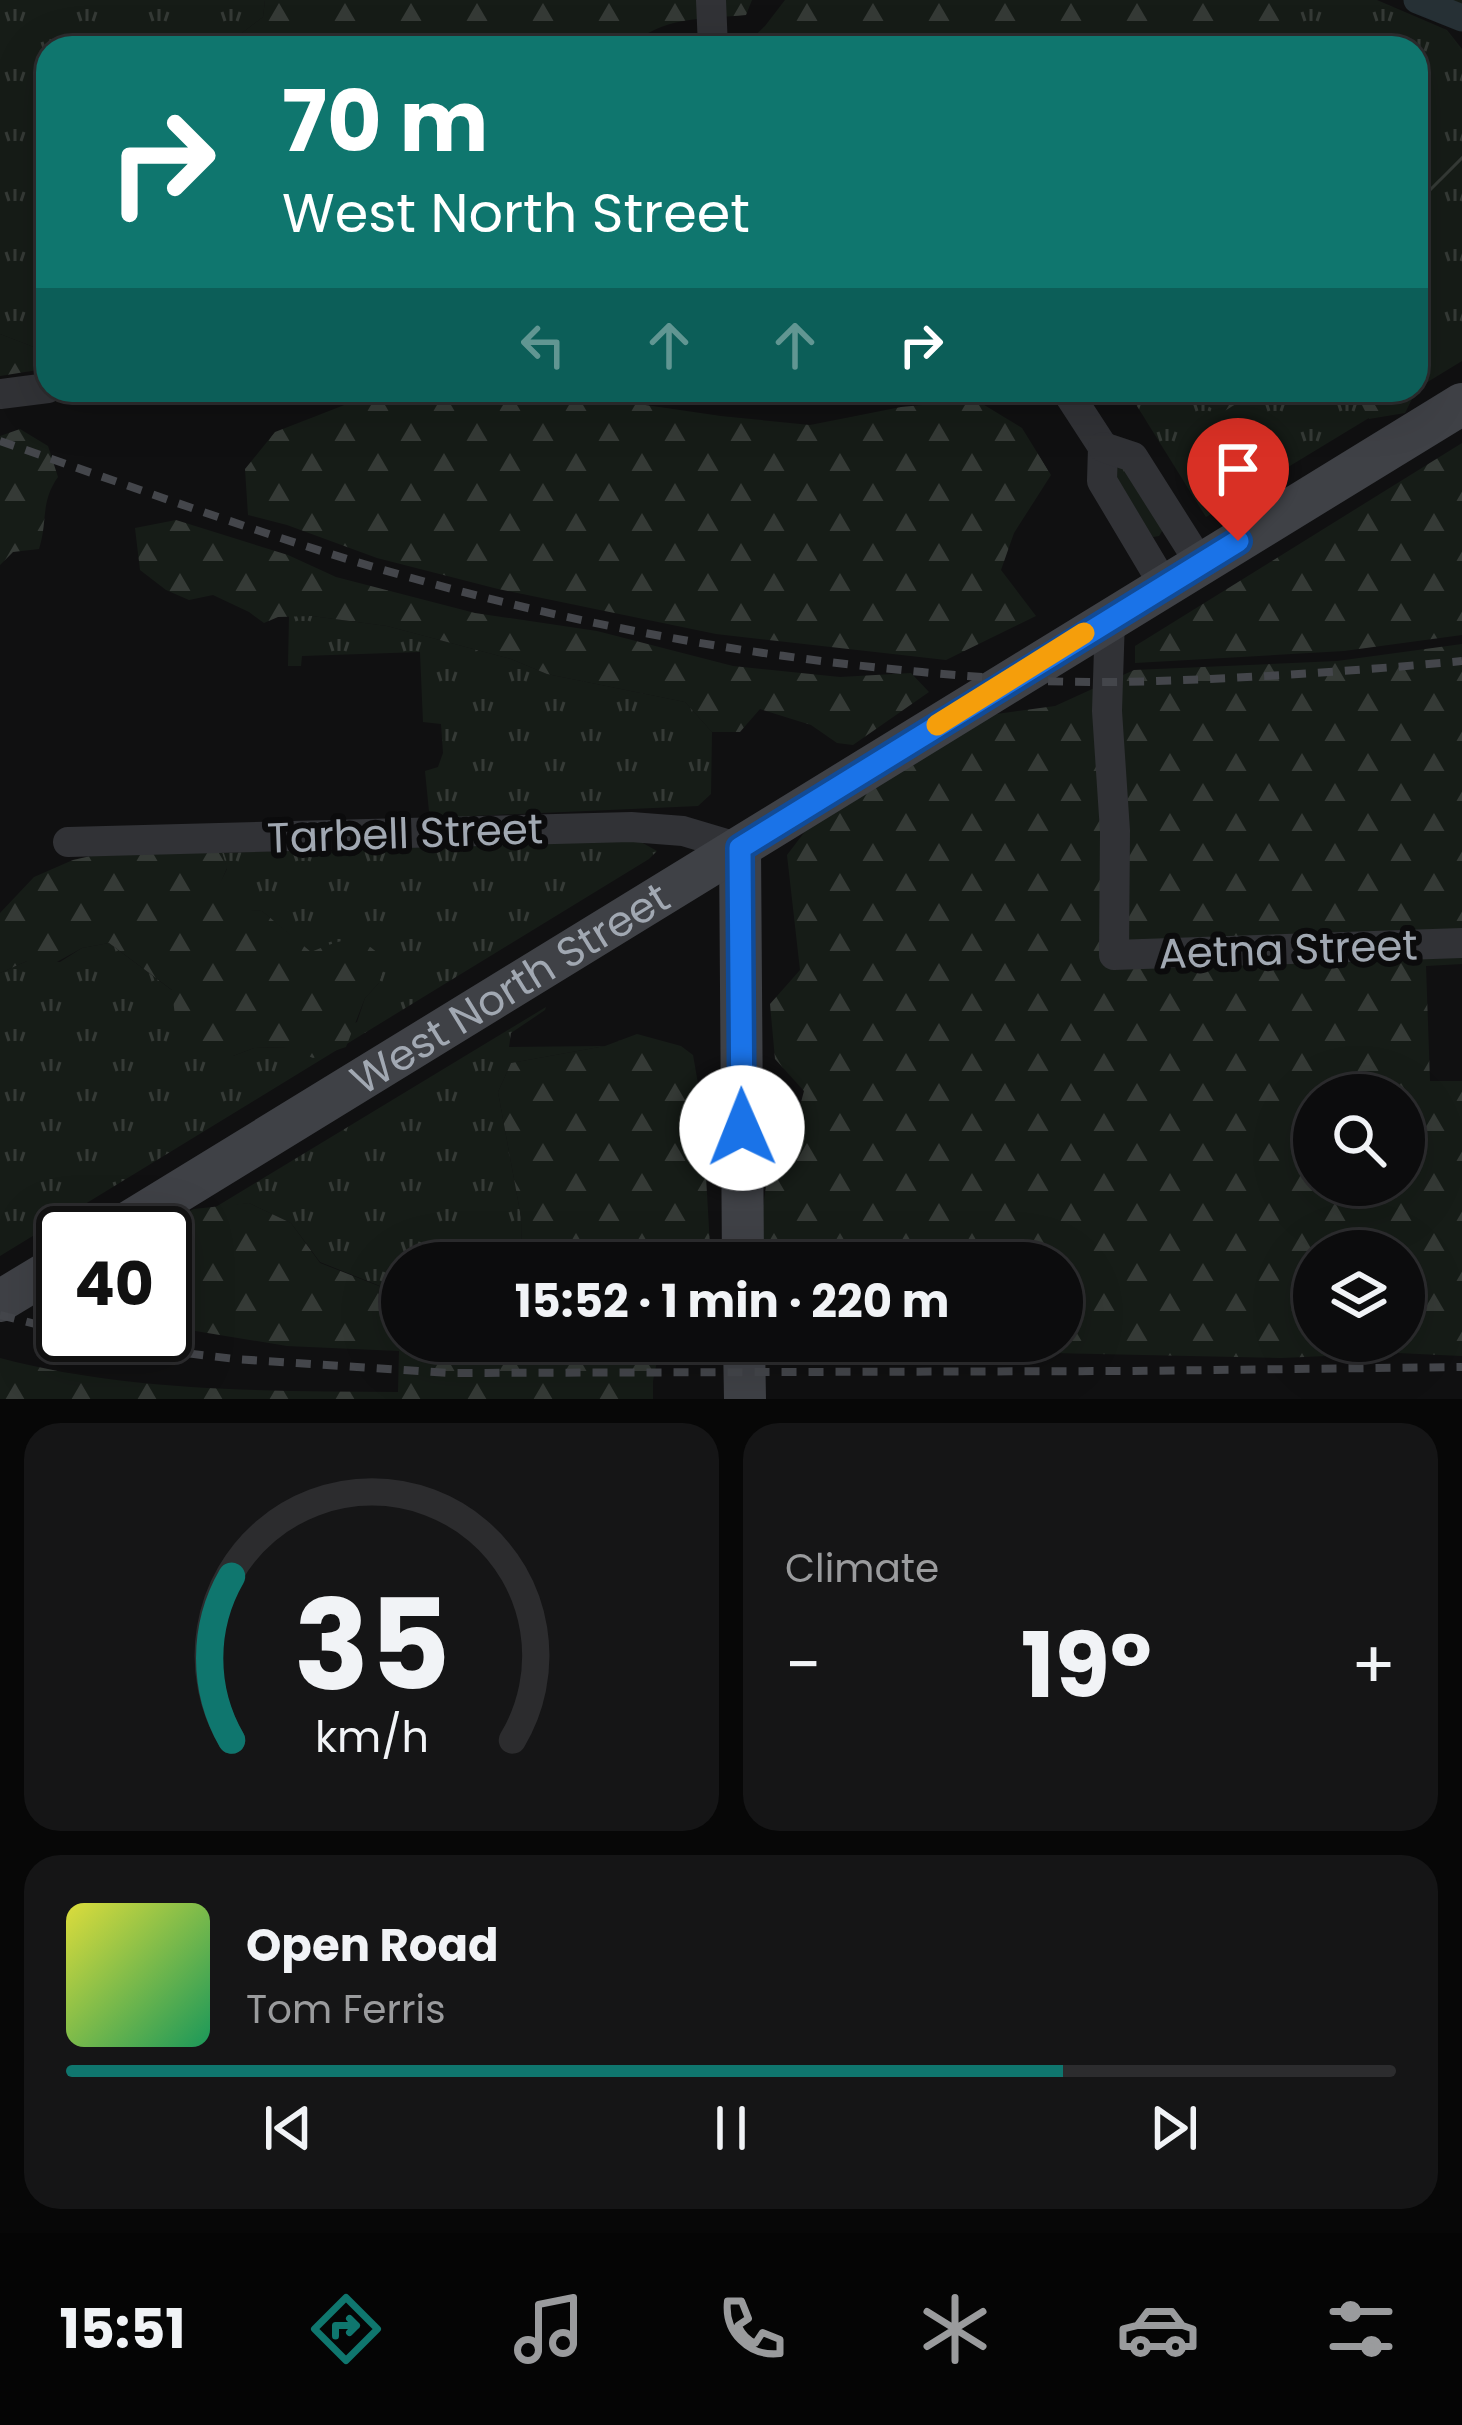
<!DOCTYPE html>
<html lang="en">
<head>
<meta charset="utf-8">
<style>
	:root { --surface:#0c0c0d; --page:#151516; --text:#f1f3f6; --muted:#9a9b9d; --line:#2c2c2e; --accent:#0f766e }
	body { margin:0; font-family:Poppins,sans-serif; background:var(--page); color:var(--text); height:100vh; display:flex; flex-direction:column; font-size:45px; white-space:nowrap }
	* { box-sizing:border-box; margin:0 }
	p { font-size:39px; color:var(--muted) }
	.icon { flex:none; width:66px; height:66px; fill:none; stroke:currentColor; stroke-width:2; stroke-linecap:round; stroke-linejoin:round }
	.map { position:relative; height:1399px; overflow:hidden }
	.details { display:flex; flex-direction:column; gap:24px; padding:24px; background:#070707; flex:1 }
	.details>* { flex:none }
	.banner { position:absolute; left:36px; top:36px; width:1392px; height:366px; border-radius:36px; box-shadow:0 12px 48px #0002,0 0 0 3px var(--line); background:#0f766e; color:#fff; overflow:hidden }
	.tools { position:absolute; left:1293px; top:1074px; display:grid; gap:24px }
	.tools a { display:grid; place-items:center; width:132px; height:132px; border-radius:50%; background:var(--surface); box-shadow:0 12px 48px #0002,0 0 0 3px var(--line); font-size:60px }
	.speed { position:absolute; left:36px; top:1206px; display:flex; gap:24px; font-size:60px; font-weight:700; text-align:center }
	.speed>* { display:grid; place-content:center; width:156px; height:156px; border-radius:50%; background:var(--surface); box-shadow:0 12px 48px #0002,0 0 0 3px var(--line); line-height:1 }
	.speed .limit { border:6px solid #111; border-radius:18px; background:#fff; color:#111 }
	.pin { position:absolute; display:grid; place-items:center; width:102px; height:102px; color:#fff; margin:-123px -51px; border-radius:50% 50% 50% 0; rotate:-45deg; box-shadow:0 0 12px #0007 }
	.pin .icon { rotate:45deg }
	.me { position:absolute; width:132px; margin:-66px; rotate:359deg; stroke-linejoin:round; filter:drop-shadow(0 0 9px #0008) }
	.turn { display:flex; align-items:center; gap:42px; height:252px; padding:0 48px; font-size:54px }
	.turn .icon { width:156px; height:156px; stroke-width:2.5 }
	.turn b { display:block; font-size:84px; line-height:102px }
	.lanes { display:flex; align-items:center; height:114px; padding:0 48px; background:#0003; justify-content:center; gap:60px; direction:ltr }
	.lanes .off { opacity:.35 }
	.big { font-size:90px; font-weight:700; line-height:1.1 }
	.details .widget { flex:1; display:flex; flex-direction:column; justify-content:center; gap:18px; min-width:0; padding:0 42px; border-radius:36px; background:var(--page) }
	.details .dial { align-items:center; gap:0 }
	.dial svg { height:312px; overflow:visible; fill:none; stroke:var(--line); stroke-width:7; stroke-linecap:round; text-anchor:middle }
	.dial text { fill:var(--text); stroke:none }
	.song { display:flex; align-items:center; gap:36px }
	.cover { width:144px; height:144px; border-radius:18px; background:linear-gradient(135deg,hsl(60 70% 55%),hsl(150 70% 35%)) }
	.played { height:12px; border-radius:6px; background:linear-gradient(90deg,var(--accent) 75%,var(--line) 75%) }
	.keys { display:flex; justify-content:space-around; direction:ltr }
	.heat { display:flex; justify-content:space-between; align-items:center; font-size:66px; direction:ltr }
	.details .tiles { flex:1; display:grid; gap:24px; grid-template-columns:1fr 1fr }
	.widget:last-child { grid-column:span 2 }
	.trip { position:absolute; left:381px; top:1242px; width:702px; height:120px; border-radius:60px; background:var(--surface); box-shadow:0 12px 48px #0002,0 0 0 3px var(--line); font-weight:700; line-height:120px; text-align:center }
	.menu { display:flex; height:192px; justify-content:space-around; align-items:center; background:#050505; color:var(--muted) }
	.menu .icon { width:84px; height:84px }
	.menu .selected { color:var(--accent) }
	.menu b { font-size:54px; color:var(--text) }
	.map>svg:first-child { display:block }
	.grass { fill:url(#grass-tufts) }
	.forest { fill:url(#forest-firs); fill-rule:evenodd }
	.garden { fill:url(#garden-furrows) }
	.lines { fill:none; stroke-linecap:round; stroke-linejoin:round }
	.canal { stroke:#263035; stroke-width:27 }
	.street { stroke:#313236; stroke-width:30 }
	.secondary { stroke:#3f4146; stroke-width:42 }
	.rail { stroke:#44464b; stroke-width:8; stroke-dasharray:15 12; stroke-linecap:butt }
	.route-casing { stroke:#114b97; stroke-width:30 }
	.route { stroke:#1a73e8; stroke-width:21 }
	.slow { stroke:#f59e0b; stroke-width:21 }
	.labels { text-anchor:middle; stroke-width:12; stroke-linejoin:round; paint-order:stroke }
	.street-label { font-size:42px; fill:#a1a8b2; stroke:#0b0b0c }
</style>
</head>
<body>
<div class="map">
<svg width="1462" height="1399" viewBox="0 0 1462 1399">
	<defs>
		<pattern id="grass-tufts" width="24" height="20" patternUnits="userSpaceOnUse" patternTransform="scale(3)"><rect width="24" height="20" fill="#161c17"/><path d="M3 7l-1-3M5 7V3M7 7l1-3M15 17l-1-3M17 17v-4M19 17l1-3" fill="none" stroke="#353a36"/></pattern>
		<pattern id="forest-firs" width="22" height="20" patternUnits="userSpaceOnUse" patternTransform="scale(3)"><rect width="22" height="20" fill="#161c17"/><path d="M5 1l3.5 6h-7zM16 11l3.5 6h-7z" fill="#353a36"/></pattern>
		<pattern id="garden-furrows" width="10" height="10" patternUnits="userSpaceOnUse" patternTransform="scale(3)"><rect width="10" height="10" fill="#161c17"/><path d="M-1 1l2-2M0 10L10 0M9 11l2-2" fill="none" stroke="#353a36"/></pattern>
	</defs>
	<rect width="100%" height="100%" fill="#101011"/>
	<!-- grass -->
	<g class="grass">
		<polygon points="0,0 265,0 263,17 222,48 48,48 48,368 44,369 39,349 0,334"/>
		<polygon points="1240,0 1377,0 1447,30 1462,49 1462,361 1416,389 1416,48 1250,48"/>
		<polygon points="1127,390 1415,390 1206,517"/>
		<polygon points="1124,464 1164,528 1159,536 1153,537 1113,478 1116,467"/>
		<polygon points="289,616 312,616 387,626 511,659 547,674 685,702 712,732 711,794 698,806 472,816 446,821 429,811 425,771 438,767 443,753 441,724 423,722 420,652 302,656 301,666 288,666"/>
		<polygon points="595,839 641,842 657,851 649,859 0,1256 0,973 27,961 60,962 82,948 109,943 173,991 233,1056 254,1048 288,1047 357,1022 365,998 379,983 311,953 262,911 225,909 215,893 227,869 222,853"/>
		<polygon points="546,1007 545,1010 511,1033 509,1047 605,1046 511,1063 498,1092 521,1217 522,1263 402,1263 402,1288 385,1288 320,1262 291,1223 249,1203 214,1208"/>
	</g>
	<!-- forest -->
	<g class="forest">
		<path d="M265,0H752L746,15C705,19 659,16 629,48H222L263,17Z"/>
		<polygon points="785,0 1271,0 1278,13 1286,48 742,48 765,26"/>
		<polygon points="1406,0 1462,0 1462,31 1437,14"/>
		<polygon points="0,334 39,349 44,369 0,376"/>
		<polygon points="383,390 542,390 721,416 810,425 901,407 976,400 1022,428 1051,475 1014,533 1001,570 1036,616 946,660 716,634 498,589 377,558 287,525 248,515 245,469 275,432"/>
		<polygon points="1184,390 1258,390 1220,414"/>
		<polygon points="1350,390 1414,390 1415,393 1405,413 1369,419 1355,391"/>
		<path d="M20,429L48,446L58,477C40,502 48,521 39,549L13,552L0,565V436Z"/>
		<polygon points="1462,443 1462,635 1344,651 1135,663 1135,646"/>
		<polygon points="176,520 288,555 336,577 475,613 597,631 733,666 840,677 911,673 929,692 853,745 837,743 811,725 760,709 740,732 712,732 685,702 547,674 511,659 387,626 312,616 278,617 264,623 249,612 213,595 189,600 166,590 140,570 135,528"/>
		<path d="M1462,644V964L1426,966L1430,1081H1462V1356L1397,1353L1281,1358L772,1347L769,1341H1062V1263H762L763,1206L770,1160L793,1132L804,1091L775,1059L770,1004L800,970L787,855L816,817L975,717L1055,706L1134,670L1337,661ZM1314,1095H1404V1185H1314ZM1314,1251H1404V1341H1314Z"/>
		<path d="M214,828L227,868L216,893L225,908L262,911L311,952C346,938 357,931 386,961L379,983L365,998L346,1047L313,1058L288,1047L254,1048L233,1056L213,1055L189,1038L175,1016L172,990L109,943L82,948L37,973L27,961L0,973V913L34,877L73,860Z"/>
		<polygon points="637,1034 681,1046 693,1055 702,1107 711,1263 522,1263 521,1217 498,1092 511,1063 605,1046"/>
		<path d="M249,1203L291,1223L320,1263L384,1288H402V1341H709V1344L673,1349L658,1356L653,1381V1399H0V1358C128,1392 266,1391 398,1392L399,1351L287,1346L165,1326V1233H139L194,1209Z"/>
	</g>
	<!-- garden -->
	<polygon class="garden" points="1462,154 1462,172 1416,214 1416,202"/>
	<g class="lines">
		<!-- canal -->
		<polyline class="canal" points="1417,0 1462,18"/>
		<!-- street -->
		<g class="street">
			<polyline points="711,0 713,48"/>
			<polyline points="1066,390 1103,447 1102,481 1164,585"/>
			<polyline points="0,394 48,388"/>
			<polyline points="1103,447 1133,457 1200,563"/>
			<polyline points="1110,618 1107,711 1115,831 1114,955 1462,943"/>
			<polyline points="68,842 631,827 683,831 740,848"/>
		</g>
		<!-- secondary -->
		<g class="secondary">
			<polyline points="740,848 743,1263"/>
			<path id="s1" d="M111,1233L1462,404"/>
			<polyline points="0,1301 63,1263"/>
			<polyline points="744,1341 745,1399"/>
		</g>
		<!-- rail -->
		<g class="rail">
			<path d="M0,441C151,493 302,550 456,590C637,638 823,667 1010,679C1076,684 1143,682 1209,679C1294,675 1378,669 1462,661"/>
			<polyline points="0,1315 63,1331"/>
			<polyline points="82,1335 144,1348 235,1359 449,1373 1130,1371 1462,1367"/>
		</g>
	</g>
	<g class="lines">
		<!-- route casing -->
		<g class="route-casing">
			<polyline id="route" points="742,1128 740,848 1238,541"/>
		</g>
		<!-- route -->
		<use href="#route" class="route"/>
		<!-- slow -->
		<polyline class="slow" points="937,725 1084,633"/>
	</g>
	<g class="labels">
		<!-- street labels -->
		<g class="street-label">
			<text transform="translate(405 833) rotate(-2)" y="15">Tarbell Street</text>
			<text transform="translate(1288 949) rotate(-2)" y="15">Aetna Street</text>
			<text dy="15" stroke="none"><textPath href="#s1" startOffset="468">West North Street</textPath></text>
		</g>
	</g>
</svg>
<div class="tools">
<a><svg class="icon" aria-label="search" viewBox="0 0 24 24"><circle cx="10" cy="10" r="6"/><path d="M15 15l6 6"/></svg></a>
<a><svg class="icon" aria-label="layers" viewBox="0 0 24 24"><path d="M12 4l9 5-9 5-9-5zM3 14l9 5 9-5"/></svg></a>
</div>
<div class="speed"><div class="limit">40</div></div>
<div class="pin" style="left:1238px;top:541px;background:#d93025"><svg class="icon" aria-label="arrive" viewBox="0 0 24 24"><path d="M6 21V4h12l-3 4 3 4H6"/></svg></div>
<svg class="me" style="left:742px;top:1128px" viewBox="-20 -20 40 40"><circle r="19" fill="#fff"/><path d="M0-13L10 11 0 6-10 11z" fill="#1a73e8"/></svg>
<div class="trip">15:52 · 1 min · 220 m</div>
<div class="banner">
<div class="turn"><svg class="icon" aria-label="right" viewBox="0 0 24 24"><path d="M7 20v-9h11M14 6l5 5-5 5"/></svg><div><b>70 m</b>West North Street</div></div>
<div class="lanes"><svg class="icon off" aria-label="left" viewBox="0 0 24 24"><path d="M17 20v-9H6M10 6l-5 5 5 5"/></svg><svg class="icon off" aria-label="ahead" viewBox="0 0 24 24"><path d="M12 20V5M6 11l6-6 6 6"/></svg><svg class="icon off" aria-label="ahead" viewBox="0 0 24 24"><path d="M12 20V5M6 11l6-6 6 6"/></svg><svg class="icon" aria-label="right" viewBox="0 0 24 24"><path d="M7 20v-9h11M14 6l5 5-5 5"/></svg></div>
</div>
</div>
<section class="details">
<div class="tiles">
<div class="widget dial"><svg viewBox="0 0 100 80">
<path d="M14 69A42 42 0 1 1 86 69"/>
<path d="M14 69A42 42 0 0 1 14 27" stroke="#0f766e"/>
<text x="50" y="56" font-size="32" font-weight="700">35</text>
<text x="50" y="72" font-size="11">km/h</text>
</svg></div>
<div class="widget"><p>Climate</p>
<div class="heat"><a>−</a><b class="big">19°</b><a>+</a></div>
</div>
<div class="widget">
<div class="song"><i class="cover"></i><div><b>Open Road</b><p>Tom Ferris</p></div></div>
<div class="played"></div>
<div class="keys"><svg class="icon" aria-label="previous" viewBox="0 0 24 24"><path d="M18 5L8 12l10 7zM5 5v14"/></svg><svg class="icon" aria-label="pause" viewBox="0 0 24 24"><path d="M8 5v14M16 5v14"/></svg><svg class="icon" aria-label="next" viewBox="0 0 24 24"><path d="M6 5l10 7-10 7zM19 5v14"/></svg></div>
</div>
</div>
</section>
<nav class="menu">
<b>15:51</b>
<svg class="icon selected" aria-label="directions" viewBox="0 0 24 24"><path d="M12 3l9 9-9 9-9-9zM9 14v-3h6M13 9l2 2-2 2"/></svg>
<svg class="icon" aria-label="music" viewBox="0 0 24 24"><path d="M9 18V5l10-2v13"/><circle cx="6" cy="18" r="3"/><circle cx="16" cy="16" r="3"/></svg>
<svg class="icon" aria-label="phone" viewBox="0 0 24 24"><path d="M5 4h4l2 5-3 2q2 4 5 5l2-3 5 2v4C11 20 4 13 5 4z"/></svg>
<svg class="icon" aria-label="climate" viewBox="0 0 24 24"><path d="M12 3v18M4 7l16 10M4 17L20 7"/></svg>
<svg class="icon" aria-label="car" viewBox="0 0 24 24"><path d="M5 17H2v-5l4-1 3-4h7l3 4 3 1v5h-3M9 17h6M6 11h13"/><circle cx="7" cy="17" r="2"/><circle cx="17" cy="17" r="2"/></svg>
<svg class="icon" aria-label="filters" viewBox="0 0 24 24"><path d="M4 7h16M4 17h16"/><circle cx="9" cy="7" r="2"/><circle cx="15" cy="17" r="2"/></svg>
</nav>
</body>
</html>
